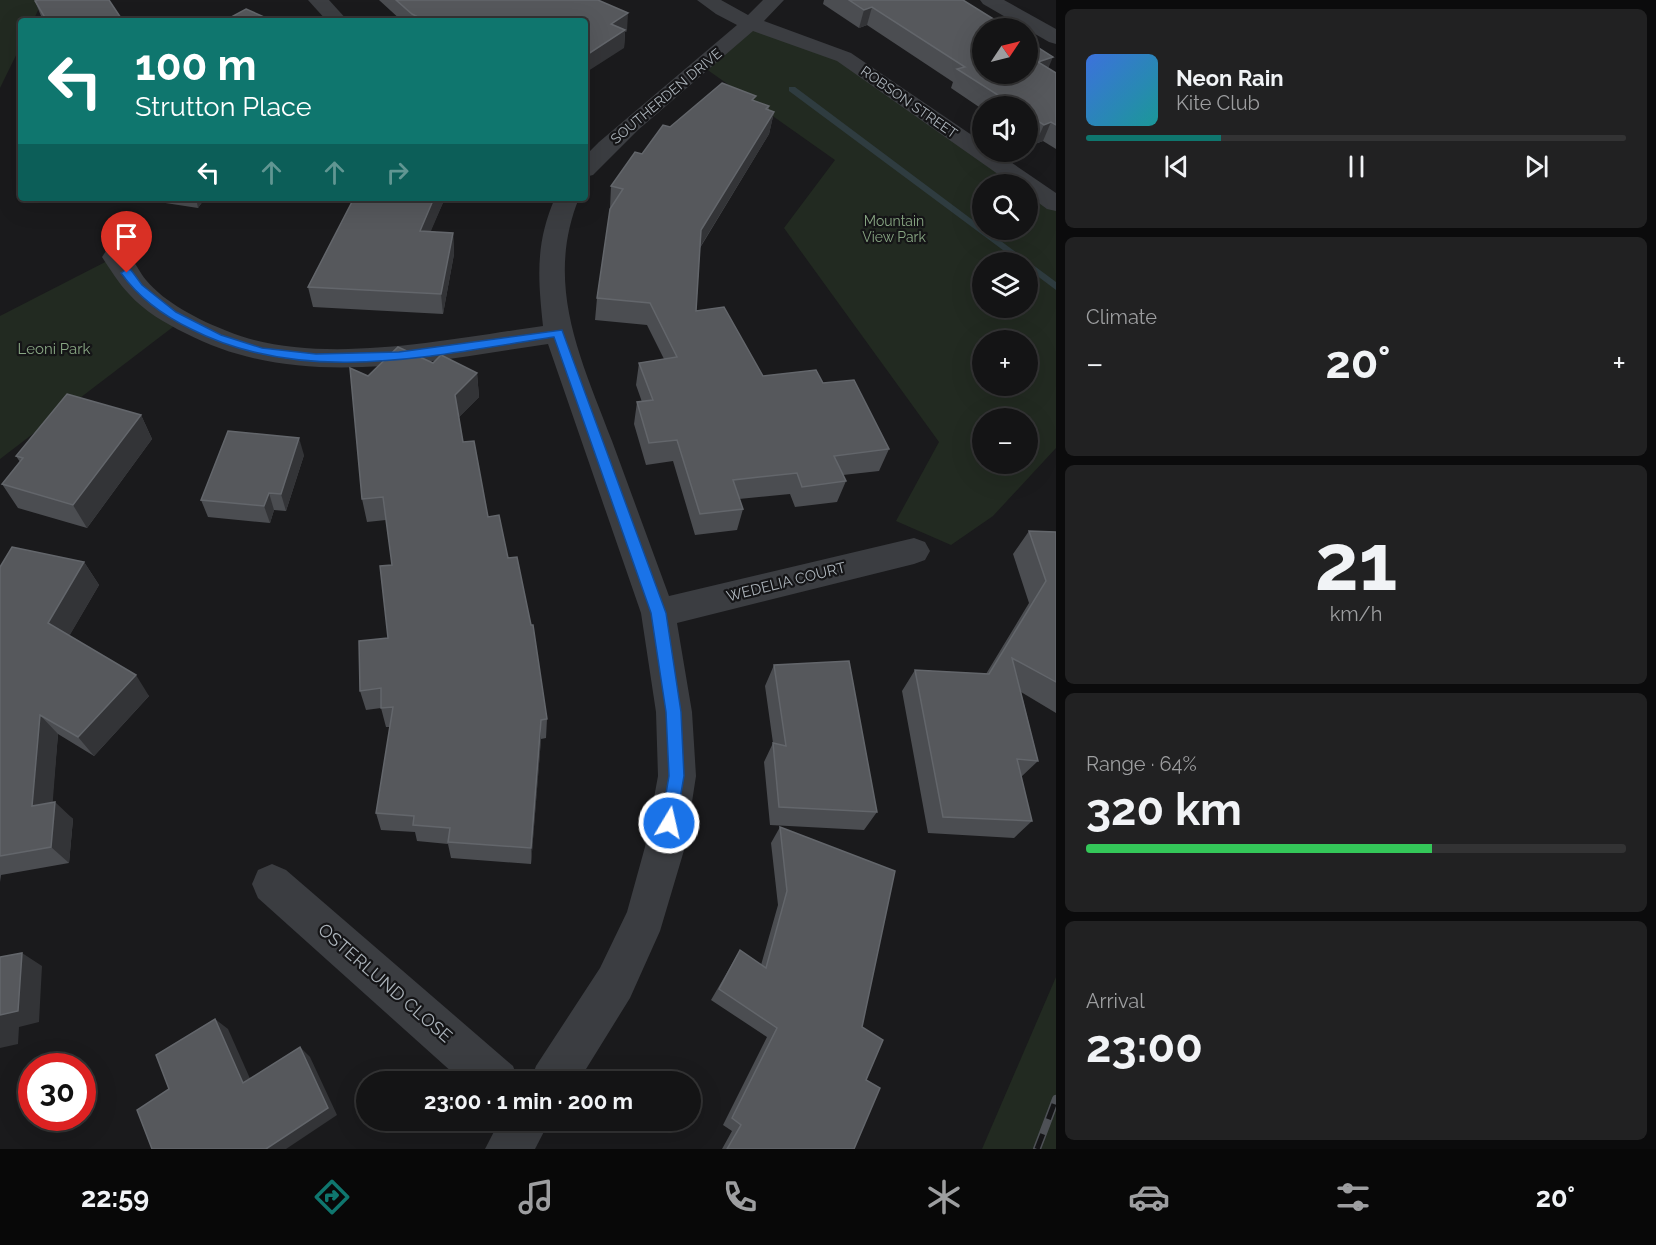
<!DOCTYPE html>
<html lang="en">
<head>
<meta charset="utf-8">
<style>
	:root { --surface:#141415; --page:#212122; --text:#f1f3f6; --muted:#9d9ea0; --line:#333334; --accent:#0f766e }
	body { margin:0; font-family:Raleway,sans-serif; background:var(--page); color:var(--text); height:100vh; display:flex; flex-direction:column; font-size:22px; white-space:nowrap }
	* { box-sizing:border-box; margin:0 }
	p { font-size:20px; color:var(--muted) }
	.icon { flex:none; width:33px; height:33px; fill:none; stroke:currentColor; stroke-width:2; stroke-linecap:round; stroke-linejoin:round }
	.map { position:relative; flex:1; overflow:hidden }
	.side { display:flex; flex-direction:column; gap:9px; padding:9px; background:#0b0b0c; width:600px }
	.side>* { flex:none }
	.top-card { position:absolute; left:18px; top:18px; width:570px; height:183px; border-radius:6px; box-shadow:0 6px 24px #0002,0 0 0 2px var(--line); background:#0f766e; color:#fff; overflow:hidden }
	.needle { width:39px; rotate:55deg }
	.fabs { position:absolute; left:972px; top:18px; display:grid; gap:12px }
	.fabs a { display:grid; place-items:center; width:66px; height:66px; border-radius:50%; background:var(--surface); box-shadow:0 6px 24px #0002,0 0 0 2px var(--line); font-size:30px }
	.speed { position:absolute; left:18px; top:1053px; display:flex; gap:12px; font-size:30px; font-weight:700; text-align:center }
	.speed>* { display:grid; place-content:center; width:78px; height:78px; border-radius:50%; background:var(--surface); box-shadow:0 6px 24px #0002,0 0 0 2px var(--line); line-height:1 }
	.speed .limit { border:9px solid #d22; background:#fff; color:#111 }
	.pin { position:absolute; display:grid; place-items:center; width:51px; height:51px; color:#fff; margin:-62px -26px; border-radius:50% 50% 50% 0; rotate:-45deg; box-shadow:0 0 6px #0007 }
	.pin .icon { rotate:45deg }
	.me { position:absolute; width:66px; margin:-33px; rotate:9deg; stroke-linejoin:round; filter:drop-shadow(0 0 4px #0008) }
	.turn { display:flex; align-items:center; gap:21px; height:126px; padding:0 18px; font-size:27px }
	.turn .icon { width:78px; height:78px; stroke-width:2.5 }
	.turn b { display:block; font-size:42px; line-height:51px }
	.lanes { display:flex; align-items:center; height:57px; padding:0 18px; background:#0003; justify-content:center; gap:30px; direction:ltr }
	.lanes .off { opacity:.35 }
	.big { font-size:45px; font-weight:700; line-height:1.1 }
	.side .tile { flex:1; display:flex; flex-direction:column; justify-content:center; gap:9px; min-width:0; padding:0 21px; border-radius:9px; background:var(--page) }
	.side .dial { align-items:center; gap:0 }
	.dial b { font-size:78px; line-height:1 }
	.song { display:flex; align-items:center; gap:18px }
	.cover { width:72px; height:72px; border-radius:9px; background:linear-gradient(135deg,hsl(220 70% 55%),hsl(180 70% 35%)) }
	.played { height:6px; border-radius:3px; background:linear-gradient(90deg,var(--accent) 25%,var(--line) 25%) }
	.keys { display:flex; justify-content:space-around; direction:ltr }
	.heat { display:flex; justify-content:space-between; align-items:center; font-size:33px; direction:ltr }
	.charge { height:9px; border-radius:4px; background:linear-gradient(90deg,#34c759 64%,var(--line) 0) }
	.trip { position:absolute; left:356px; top:1071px; width:345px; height:60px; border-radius:30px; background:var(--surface); box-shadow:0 6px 24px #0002,0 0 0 2px var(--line); font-weight:700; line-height:60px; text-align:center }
	.tab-bar { display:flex; height:96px; justify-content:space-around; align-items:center; background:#080808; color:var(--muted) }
	.tab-bar .icon { width:42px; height:42px }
	.tab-bar .on { color:var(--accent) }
	.tab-bar b { font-size:27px; color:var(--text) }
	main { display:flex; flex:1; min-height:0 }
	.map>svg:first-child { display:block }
	.green { fill:#222a21; fill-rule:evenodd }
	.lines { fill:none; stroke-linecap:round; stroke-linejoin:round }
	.stream { fill:#2f3c40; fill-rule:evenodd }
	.minor { fill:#3b3d41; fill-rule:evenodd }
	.rail-casing { stroke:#4e5156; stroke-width:8 }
	.rail { stroke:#151517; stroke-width:5; stroke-dasharray:16; stroke-linecap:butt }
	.wall { fill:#4b4d51 }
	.shaded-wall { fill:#333437 }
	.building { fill:#56585c; stroke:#63666b; stroke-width:1.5 }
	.route { fill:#1a73e8; stroke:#114b97; stroke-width:1.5 }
	.labels { text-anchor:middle; stroke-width:4.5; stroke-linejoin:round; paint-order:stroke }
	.far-street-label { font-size:14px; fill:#acb4bb; stroke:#151517 }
	.far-park-label { font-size:14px; fill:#88a683; stroke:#151517 }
	.park-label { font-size:15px; fill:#88a683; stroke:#151517 }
	.street-label { font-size:15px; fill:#acb4bb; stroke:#151517 }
	.near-street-label { font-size:18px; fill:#acb4bb; stroke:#151517 }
</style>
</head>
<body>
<main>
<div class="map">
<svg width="1056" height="1149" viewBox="0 0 1056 1149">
	<rect width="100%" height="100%" fill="#1a1a1c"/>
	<!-- green -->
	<g class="green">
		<polygon points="0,0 38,0 40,6 33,21 21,21 21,45 0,88"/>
		<path d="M750,25L842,56L1024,184H982V230H1028V187L1056,207V448L993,516L951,545L896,521L939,442L784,228L835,160L702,66ZM982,262H1028V308H982ZM982,340H1028V386H982ZM982,418H1028V464H982Z"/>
		<polygon points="115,257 182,320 0,459 0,316"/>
		<polygon points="1056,977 1056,1149 982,1149"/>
	</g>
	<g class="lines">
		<!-- stream -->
		<polygon class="stream" points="789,87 795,87 982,227 982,230 986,230 1056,282 1056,290 1028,269 1028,262 1019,262 789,91"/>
		<!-- minor -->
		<g class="minor">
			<polygon points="308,0 329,0 348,21 327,21"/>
			<polygon points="697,0 721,0 748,15 763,0 784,0 764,21 851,53 982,142 982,152 996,152 1056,193 1056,211 1047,209 1028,195 1028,184 1012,184 837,61 753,31 638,130 593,175 585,177 585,156 599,142 737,25 716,14"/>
			<polygon points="980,0 1004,0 1056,29 1056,44 1049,42 983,4"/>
			<path d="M555,198H579C544,285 581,359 612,441C631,493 650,544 669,596L914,538L925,542L930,551L925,560L914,564L677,623L692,712L696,776L685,847L660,931L630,998L578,1082H530L536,1066L600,968L627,912L645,847L658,776L656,712L641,613L548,344C428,361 298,392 185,333C165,323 144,311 129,294C119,284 110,269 102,257L106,251C112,250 118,248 124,251C133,257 139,272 146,280C165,303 199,320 227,331C317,368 449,339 543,326C538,278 535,244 555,198Z"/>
			<polygon points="272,864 286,870 513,1066 519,1082 463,1082 258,898 252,884 258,870"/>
			<polygon points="500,1120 550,1120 535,1149 485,1149"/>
		</g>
		<!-- rail casing -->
		<g class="rail-casing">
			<polyline id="rail" points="1037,1149 1056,1099"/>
		</g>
		<!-- rail -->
		<use href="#rail" class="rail"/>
	</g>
	<!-- wall -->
	<g class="wall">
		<polygon points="379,0 598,0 627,31 625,32 624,48 585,21 402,21"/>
		<polygon points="824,0 963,0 1048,69 1056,73 1056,149 1043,141 1035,144 1028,139 1028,106 982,106 982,109 951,88 953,82 867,25 859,28 823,4"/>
		<polygon points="35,1 123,21 43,21"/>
		<polygon points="755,101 769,106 769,110 774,112 769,134 700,248 696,311 763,376 823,383 889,449 879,471 843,475 846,481 837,502 795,507 790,494 739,499 743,509 737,530 695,535 673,461 646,465 634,424 637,402 642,402 636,385 639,363 664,359 647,325 595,320 597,298 610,209 611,186 670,127"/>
		<polygon points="158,198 205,198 198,208 159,202"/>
		<polygon points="354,198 445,198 430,232 453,233 454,254 443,314 313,307 308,287"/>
		<polygon points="433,363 477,373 479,397 459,417 463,442 488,517 508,558 547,719 546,738 541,739 531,864 451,858 448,844 417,841 415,832 381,830 376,813 390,727 386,727 381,708 366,710 360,691 388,638 392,565 386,520 367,522 362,499 368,376"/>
		<polygon points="141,415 152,439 87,528 18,508 2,484 20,462 16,456"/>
		<polygon points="304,455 286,511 274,510 270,523 208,517 201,500"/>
		<polygon points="1029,531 1056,532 1056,713 1021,692 1038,761 1021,777 1032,821 1014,838 928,833 902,691 915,670 986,674 1029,603 1013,554"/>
		<polygon points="84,562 99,585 69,636 149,696 94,756 58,734 52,802 73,819 69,863 1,875 0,882 0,567"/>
		<polygon points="774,665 877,812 864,830 770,825 764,762 773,743 765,686"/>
		<polygon points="780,827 862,1027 866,1080 854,1149 722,1149 732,1131 723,1125 767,1037 711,1000 740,950 761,965 778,905 771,843"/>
	</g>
	<!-- shaded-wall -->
	<g class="shaded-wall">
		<polygon points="872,7 867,25 859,28 864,10"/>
		<polygon points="628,13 627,31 625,32 624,48 585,73 585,56 611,24"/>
		<polygon points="1053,57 1045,76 1038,62"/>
		<polygon points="769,106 766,124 774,112 769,134 697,252 701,230 766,109"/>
		<polygon points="1051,122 1043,141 1035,144 1044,125"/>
		<polygon points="196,198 205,198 198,208"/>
		<polygon points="434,198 445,198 422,252 420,231"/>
		<polygon points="453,233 454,254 443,314 441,294"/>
		<polygon points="477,373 479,397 457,419 455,395"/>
		<polygon points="141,415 152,439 87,528 73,505"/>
		<polygon points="299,438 304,455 286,511 281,494"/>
		<polygon points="269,493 274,510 270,523 264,506"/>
		<polygon points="84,562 99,585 64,645 48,623"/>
		<polygon points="136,675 149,696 94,756 78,737"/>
		<polygon points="40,715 58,734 51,824 32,806"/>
		<polygon points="541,720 541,739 531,864 531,848"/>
		<polygon points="55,802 73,819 69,863 51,847"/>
		<polygon points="22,953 42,966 39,1022 19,1027 18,1044 0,1048 0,1015"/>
		<polygon points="215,1019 228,1029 256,1092 243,1083"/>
		<polygon points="300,1047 310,1057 337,1115 286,1149 266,1149"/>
	</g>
	<!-- building -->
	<g class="building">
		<polygon points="38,0 109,0 123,21 47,21 35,1"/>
		<polygon points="396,0 598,0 628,13 611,24 625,30 585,56 585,21 426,21 412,14"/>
		<polygon points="849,0 963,0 1008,28 982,28 982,74 1028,74 1028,41 1053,57 1038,62 1056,73 1056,125 1051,122 1044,125 1028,115 1028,106 1015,106 957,69 965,67 872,7 864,10"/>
		<polygon points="246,9 273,21 224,21"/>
		<polygon points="722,83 756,96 752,100 769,106 766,109 774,112 701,230 696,311 724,307 763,376 816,370 823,383 854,380 889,449 834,456 846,481 802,487 797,473 733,480 743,509 700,514 677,440 649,443 637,402 653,400 639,363 677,357 650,303 597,298 610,209 623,189 611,186 635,152 642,154 663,125 670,127"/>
		<polygon points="354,198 434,198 420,231 453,233 441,294 308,287"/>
		<polygon points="398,347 433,363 441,355 477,373 455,395 463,442 474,441 488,517 499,515 508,558 517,557 531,625 533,625 547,719 541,720 531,848 448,842 450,828 413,825 414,816 376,813 393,707 381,708 381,688 360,691 359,641 388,638 380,566 392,565 383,497 362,499 350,368 368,376"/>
		<polygon points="67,394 141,415 73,505 2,484 23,458 16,456"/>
		<polygon points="228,431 299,438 281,494 269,493 264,506 201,500"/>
		<polygon points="1029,531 1056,532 1056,682 1012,658 1038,761 1017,759 1032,821 943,817 915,670 989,674 1046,581"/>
		<polygon points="12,547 84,562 48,623 136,675 78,737 40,715 32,806 55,802 51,847 0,856 0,567"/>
		<polygon points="849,661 877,812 779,807 773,743 786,746 774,665"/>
		<polygon points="780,827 895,871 862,1027 883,1040 866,1080 880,1088 854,1149 727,1149 741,1125 732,1118 777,1028 719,989 740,950 766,968 787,891"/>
		<polygon points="22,953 18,1011 0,1015 0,957"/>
		<polygon points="215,1019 243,1083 300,1047 328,1108 266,1149 152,1149 137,1110 169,1089 156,1055"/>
	</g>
	<!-- route -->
	<path class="route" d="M127,269L131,270L142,285L176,312L221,335L262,348L316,354L399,352L562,330L666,613L681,712L684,776L675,828L669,831L663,828L661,823L669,776L666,712L651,613L554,337C435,355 304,387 191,329C164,316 139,298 121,273Z"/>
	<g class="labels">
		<!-- far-street labels -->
		<g class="far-street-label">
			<text transform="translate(666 96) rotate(-40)" y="5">SOUTHERDEN DRIVE</text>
			<text transform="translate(909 102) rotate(35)" y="5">ROBSON STREET</text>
		</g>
		<!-- far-park labels -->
		<g class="far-park-label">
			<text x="894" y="226">Mountain<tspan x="894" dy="16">View Park</tspan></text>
		</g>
		<!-- park labels -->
		<g class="park-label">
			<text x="54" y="354">Leoni Park</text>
		</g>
		<!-- street labels -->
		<g class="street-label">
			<text transform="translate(786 582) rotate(-14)" y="5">WEDELIA COURT</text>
		</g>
		<!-- near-street labels -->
		<g class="near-street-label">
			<text transform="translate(385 983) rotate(41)" y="6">OSTERLUND CLOSE</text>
		</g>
	</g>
</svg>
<div class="fabs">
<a><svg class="needle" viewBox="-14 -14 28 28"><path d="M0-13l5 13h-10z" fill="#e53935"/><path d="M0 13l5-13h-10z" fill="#9d9ea0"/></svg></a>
<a><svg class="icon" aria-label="sound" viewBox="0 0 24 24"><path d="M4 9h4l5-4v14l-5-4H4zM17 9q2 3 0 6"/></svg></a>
<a><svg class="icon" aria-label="search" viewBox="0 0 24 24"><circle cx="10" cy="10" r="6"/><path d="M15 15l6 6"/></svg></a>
<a><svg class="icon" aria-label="layers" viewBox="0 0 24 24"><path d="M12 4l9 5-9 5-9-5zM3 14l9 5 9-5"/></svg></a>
<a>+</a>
<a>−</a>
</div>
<div class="speed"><div class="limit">30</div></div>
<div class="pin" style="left:127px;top:273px;background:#d93025"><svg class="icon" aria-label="arrive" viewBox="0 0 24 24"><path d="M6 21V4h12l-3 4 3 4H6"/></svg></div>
<svg class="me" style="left:669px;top:823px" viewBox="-20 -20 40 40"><circle r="17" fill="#1a73e8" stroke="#fff" stroke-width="3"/><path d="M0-11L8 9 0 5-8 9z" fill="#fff"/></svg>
<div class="trip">23:00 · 1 min · 200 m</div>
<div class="top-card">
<div class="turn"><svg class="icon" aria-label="left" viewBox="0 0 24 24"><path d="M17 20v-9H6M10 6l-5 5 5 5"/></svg><div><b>100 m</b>Strutton Place</div></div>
<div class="lanes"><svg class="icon" aria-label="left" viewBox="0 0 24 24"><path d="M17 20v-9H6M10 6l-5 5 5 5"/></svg><svg class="icon off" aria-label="ahead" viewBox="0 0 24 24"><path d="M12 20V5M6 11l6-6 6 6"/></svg><svg class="icon off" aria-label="ahead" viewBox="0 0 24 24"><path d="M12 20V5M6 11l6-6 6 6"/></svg><svg class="icon off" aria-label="right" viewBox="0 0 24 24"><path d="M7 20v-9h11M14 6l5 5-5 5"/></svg></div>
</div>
</div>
<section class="side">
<div class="tile">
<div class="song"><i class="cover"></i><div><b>Neon Rain</b><p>Kite Club</p></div></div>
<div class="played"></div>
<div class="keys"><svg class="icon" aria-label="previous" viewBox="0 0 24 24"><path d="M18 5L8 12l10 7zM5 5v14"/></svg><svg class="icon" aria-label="pause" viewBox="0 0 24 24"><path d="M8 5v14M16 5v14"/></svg><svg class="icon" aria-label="next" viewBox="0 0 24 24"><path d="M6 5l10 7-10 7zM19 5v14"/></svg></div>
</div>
<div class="tile"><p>Climate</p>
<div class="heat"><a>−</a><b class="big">20°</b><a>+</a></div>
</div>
<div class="tile dial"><b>21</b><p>km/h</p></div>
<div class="tile"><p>Range · 64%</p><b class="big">320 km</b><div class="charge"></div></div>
<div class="tile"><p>Arrival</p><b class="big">23:00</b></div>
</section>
</main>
<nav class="tab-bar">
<b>22:59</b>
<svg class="icon on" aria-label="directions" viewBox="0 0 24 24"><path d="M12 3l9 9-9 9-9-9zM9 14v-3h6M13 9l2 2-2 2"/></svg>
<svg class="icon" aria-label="music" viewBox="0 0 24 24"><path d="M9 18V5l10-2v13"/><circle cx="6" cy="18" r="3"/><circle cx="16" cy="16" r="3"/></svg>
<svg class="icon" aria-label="phone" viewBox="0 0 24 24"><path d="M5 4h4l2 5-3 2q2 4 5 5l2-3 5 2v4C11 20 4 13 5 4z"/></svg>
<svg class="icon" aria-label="climate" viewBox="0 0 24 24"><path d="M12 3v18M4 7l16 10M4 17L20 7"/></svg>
<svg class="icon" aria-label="car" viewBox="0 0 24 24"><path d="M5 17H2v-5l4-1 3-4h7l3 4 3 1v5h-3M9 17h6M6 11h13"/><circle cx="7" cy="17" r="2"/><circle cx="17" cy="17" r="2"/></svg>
<svg class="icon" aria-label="filters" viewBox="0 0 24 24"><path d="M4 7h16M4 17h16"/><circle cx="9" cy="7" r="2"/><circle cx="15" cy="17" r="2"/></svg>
<b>20°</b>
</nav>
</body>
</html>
